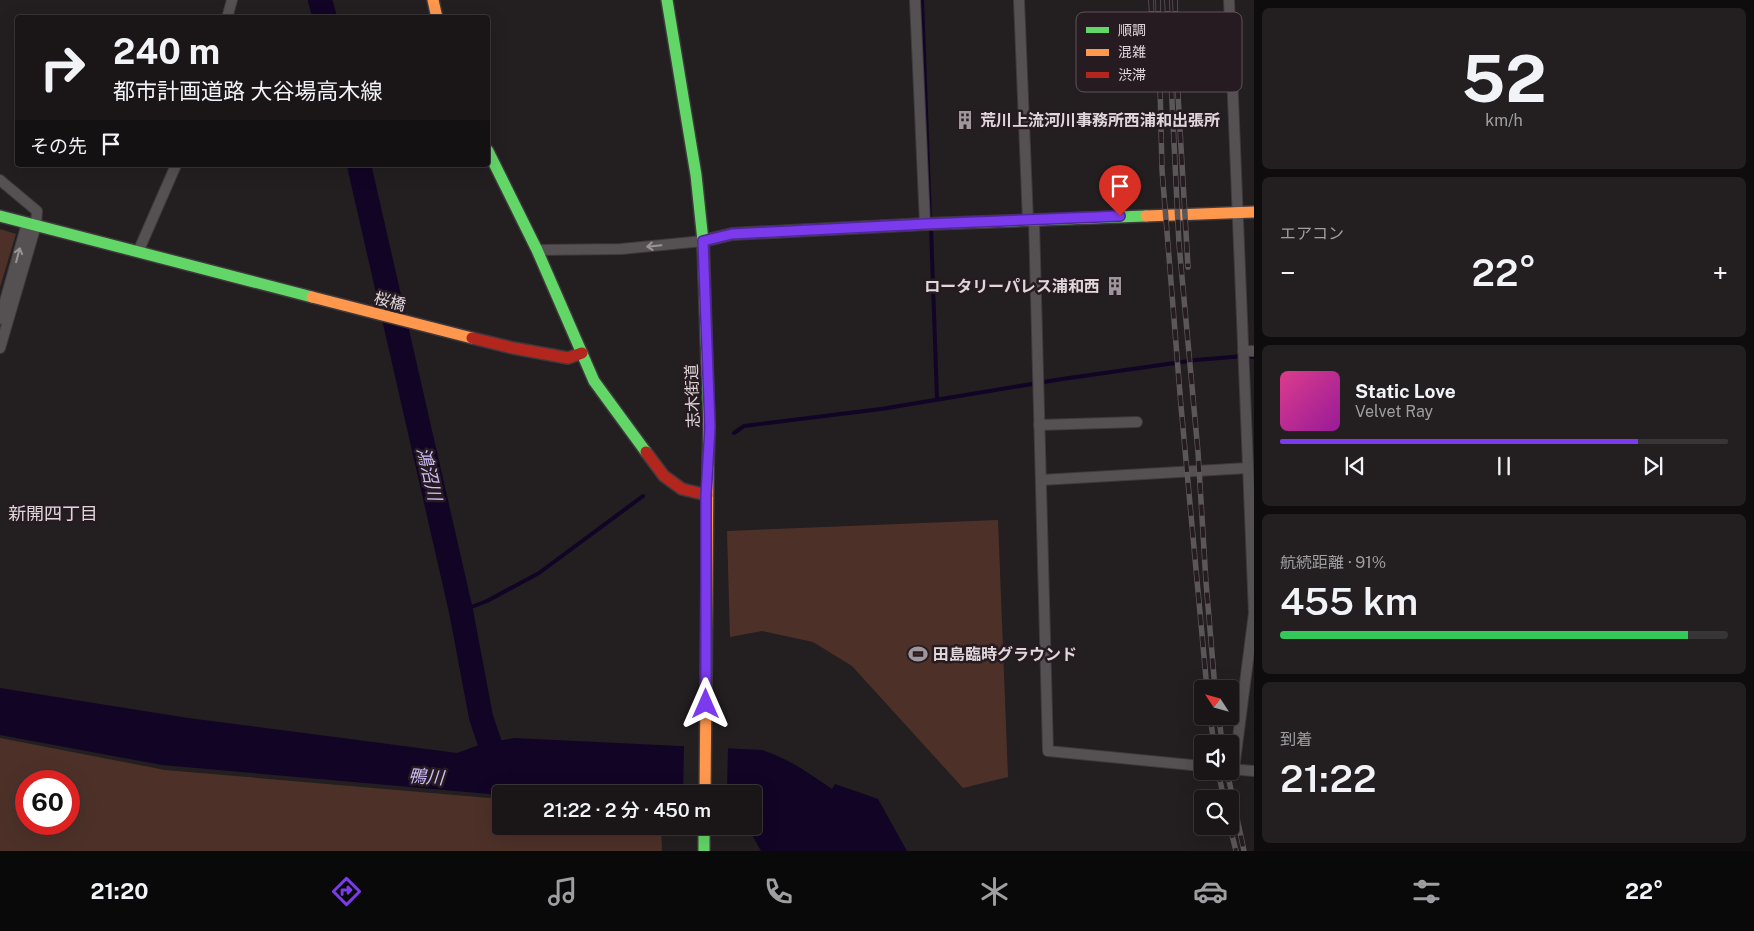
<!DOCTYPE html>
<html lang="ja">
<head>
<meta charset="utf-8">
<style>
	:root { --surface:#1a1618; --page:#231f21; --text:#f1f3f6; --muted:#9f9fa2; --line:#383537; --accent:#7c3aed }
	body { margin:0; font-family:"Public Sans","Noto Sans JP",sans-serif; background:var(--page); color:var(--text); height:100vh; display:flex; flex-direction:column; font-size:19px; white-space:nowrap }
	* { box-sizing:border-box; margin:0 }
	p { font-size:16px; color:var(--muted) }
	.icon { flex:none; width:28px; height:28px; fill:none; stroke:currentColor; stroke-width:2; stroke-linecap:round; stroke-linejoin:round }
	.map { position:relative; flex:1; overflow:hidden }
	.details { display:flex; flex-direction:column; gap:8px; padding:8px; background:#0e0c0d; width:500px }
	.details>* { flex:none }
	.top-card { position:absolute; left:15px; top:15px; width:475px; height:152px; border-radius:5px; box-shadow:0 5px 20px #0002,0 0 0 1px var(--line); background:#1a1618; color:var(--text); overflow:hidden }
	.needle { width:32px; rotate:306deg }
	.buttons { position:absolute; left:1194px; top:680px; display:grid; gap:10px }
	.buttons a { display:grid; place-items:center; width:45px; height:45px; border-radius:5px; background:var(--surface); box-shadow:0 5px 20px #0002,0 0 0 1px var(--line); font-size:25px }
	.speed { position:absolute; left:15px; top:770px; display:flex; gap:10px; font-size:25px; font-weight:700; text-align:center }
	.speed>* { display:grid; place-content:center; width:65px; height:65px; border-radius:50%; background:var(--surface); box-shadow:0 5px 20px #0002,0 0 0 1px var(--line); line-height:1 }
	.speed .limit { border:8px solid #d22; background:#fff; color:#111 }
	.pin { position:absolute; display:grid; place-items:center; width:42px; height:42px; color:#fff; margin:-51px -21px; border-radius:50% 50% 50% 0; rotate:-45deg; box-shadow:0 0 5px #0007 }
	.pin .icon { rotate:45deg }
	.me { position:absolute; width:55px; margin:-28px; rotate:0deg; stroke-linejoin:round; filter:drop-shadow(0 0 4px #0008) }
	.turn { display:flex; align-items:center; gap:18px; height:105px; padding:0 15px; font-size:22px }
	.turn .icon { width:65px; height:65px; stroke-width:2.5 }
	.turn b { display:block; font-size:35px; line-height:42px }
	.then { display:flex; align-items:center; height:48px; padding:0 15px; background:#0003; gap:10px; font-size:19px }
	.big { font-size:38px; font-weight:600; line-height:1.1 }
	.details .card { flex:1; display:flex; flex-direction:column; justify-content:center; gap:8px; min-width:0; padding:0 18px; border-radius:8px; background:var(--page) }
	.details .dial { align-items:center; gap:0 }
	.dial b { font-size:65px; line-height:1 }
	.song { display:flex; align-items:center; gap:15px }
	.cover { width:60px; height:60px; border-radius:8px; background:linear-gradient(135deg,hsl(330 70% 55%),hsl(300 70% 35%)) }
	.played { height:5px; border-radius:2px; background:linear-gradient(90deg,var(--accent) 80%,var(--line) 80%) }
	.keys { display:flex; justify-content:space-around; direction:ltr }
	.heat { display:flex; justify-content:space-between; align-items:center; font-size:28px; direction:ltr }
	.charge { height:8px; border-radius:4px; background:linear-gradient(90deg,#34c759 91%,var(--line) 0) }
	.trip { position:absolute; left:492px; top:785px; width:270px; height:50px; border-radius:5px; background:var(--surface); box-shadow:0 5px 20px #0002,0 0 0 1px var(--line); font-weight:600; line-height:50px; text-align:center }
	.tab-bar { display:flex; height:80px; justify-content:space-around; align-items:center; background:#0a090a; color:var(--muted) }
	.tab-bar .icon { width:35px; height:35px }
	.tab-bar .active { color:var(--accent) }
	.tab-bar b { font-size:22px; color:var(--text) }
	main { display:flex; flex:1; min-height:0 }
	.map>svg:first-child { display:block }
	.green { fill:#4d3129; fill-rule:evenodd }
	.water { fill:#120425 }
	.pier { fill:#231e20 }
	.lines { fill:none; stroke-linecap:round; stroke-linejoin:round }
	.stream { stroke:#120425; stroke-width:4 }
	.river { stroke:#120425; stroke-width:24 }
	.street-casing { stroke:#3e393c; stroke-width:12 }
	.fast-casing { stroke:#3e393c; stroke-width:14 }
	.slow-casing { stroke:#3e393c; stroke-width:14 }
	.jam-casing { stroke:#3e393c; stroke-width:14 }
	.street { stroke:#555153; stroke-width:10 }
	.fast { stroke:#63d668; stroke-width:11 }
	.slow { stroke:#ff974d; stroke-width:11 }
	.jam { stroke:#b3261e; stroke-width:11 }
	.rail-casing { stroke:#5b5759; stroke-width:5.5 }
	.rail { stroke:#261b20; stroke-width:4; stroke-dasharray:11; stroke-linecap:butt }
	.oneway { stroke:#9a9497 }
	.route-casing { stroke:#51269a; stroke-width:12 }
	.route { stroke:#7c3aed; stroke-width:9 }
	.labels { text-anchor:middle; stroke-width:5; stroke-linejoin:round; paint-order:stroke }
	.poi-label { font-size:16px; font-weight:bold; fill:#e0d7db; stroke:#261b20; text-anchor:start }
	.street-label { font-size:16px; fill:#e0d7db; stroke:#261b20 }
	.water-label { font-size:18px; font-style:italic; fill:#cfbdfa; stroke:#261b20 }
	.neighbourhood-label { font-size:18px; fill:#e0d7db; stroke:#261b20 }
	.key { fill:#261b20; stroke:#5e5358; stroke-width:1 }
	.key-label { font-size:14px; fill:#e0d7db }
</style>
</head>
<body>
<main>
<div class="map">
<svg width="1254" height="851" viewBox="0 0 1254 851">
	<rect width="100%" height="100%" fill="#231e20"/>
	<!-- green -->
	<g class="green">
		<polygon points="0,229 16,234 0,287"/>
		<polygon points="998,520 1008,777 963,788 852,666 813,642 762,631 730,637 727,531"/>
		<path d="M0,738L165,770L501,799V826H661L662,851H0ZM26,781H69V824H26Z"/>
	</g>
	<!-- water -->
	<path class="water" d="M0,688L188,718L457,753L479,745L514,738L762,750C789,759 809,773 832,789L835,784L878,799L907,851H761L747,826H754V794L501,795L162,765L0,735Z"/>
	<!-- pier -->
	<polygon class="pier" points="684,745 728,747 727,794 683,794"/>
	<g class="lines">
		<!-- stream -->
		<g class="stream">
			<polyline points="922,0 930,220"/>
			<polyline points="931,227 937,399"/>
			<polyline points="734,433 744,426 881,409 1062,379 1196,360 1244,356 1254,357"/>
			<polyline points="461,611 487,601 539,573 643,496"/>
		</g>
		<!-- river -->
		<g class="river">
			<polyline points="320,0 325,18"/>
			<polyline points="359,165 461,611 481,717 500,774"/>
		</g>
		<!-- street casing -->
		<g class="street-casing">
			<g id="street">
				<polyline points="915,0 925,224"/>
				<polyline points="1019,0 1028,221"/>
				<polyline points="1229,0 1254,613"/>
				<polyline points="227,18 232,0"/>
				<polyline points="0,180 37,211 36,225 0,348"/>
				<polyline points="1034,221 1048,751 1202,766"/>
				<polyline points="537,250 621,249 703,241"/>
				<polyline points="138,252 176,165"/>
				<polyline points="0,319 27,223"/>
				<polyline points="1243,351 1254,351"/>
				<polyline points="1039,425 1137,422"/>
				<polyline points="1041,480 1248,468"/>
				<polyline points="1230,769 1254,771"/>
				<polyline points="1234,769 1254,613"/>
			</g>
		</g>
		<!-- fast casing -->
		<g class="fast-casing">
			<g id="fast">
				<polyline points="667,0 696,175 703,241 709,427 708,468"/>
				<polyline points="488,151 537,250 594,381 646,452"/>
				<polyline points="0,216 312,297"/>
				<polyline points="703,241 732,234 926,224 1146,216"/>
				<polyline points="704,826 704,851"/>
			</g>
		</g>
		<!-- slow casing -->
		<g class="slow-casing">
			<g id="slow">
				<polyline points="433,0 437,18"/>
				<polyline points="1146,216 1254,212"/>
				<polyline points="312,297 472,338"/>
				<polyline points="705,794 708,468"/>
			</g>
		</g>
		<!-- jam casing -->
		<g class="jam-casing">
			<g id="jam">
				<polyline points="472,338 513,348 568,358 582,353"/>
				<polyline points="646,452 664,476 682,489 707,495"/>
			</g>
		</g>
		<!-- street -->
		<use href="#street" class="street"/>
		<!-- fast -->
		<use href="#fast" class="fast"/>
		<!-- slow -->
		<use href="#slow" class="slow"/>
		<!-- jam -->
		<use href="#jam" class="jam"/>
		<!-- rail casing -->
		<g class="rail-casing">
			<g id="rail">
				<polyline points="1151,0 1152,20"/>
				<polyline points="1158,0 1162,170 1181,406 1207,689"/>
				<polyline points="1167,0 1179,244 1198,452 1206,582 1215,689"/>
				<polyline points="1175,0 1178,95 1188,267"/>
				<polyline points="1210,716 1214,744"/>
				<polyline points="1219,716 1222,744"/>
				<polyline points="1218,771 1224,799"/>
				<polyline points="1227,771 1244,851"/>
				<polyline points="1230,827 1236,851"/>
			</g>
		</g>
		<!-- rail -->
		<use href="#rail" class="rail"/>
	</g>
	<!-- one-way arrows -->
	<defs><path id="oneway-shaft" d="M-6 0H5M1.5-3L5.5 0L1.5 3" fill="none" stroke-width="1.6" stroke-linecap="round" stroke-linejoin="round" transform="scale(1.25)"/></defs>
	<g class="oneway">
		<use href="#oneway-shaft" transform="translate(654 246) rotate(174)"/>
		<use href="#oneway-shaft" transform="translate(18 255) rotate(-75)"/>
	</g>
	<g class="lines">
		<!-- route casing -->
		<g class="route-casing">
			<polyline id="route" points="706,704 706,495 710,427 703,241 732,234 926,224 1120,216"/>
		</g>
		<!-- route -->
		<use href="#route" class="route"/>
	</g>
	<!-- icons -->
	<defs>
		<g id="building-bare" transform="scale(1.5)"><path d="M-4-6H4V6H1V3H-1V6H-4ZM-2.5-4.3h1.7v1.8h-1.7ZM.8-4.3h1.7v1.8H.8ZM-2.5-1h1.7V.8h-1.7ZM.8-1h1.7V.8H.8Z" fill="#9e969a" stroke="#261b20" stroke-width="2.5" paint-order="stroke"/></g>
		<g id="stadium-bare" transform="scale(1.5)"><path d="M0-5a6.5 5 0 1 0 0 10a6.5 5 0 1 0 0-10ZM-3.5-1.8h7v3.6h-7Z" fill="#9e969a" stroke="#261b20" stroke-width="2.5" paint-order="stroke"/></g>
	</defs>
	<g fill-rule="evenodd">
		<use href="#building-bare" x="965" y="120"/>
		<use href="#building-bare" x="1115" y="286"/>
		<use href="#stadium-bare" x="918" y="654"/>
	</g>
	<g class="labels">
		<!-- poi labels -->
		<g class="poi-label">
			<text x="980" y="126">荒川上流河川事務所西浦和出張所</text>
			<text x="1100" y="292" text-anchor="end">ロータリーパレス浦和西</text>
			<text x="933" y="660">田島臨時グラウンド</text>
		</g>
		<!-- street labels -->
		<g class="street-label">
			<text transform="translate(390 301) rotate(15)" y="6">桜橋</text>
			<text transform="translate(692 396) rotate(-92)" y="6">志木街道</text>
		</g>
		<!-- water labels -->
		<g class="water-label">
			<text transform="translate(429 474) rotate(77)" y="6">鴻沼川</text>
			<text transform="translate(426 777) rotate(4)" y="6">鴨川</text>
		</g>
		<!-- neighbourhood labels -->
		<g class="neighbourhood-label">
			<text x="53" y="520">新開四丁目</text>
		</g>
	</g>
	<!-- legend -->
	<rect x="1076" y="12" width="166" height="80" rx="8" class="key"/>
	<rect x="1086" y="27" width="23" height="6" fill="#63d668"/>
	<rect x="1086" y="49" width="23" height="7" fill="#ff974d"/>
	<rect x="1086" y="72" width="23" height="6" fill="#b3261e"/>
	<g class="key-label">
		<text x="1118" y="35">順調</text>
		<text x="1118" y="57">混雑</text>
		<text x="1118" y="80">渋滞</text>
	</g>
</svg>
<div class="buttons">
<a><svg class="needle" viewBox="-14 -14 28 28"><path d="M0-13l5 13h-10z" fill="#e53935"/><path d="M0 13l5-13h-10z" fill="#9f9fa2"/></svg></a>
<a><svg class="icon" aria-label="sound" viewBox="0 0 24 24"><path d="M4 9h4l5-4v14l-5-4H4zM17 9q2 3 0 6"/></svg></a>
<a><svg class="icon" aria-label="search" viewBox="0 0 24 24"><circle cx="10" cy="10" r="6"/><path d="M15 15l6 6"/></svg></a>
</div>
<div class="speed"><div class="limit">60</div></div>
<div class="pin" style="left:1120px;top:216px;background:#d93025"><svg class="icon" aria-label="arrive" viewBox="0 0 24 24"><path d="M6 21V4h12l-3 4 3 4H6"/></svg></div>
<svg class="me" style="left:706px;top:704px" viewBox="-20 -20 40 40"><path d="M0-17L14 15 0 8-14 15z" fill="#7c3aed" stroke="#fff" stroke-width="4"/></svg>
<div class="trip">21:22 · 2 分 · 450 m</div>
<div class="top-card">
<div class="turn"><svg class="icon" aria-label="right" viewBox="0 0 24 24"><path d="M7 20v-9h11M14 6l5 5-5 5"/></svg><div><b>240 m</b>都市計画道路 大谷場高木線</div></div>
<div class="then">その先<svg class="icon" aria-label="arrive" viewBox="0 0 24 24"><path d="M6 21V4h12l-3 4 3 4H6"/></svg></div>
</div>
</div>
<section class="details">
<div class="card dial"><b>52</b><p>km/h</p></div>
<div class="card"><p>エアコン</p>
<div class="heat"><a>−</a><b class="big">22°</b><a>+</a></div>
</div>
<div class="card">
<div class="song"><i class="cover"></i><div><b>Static Love</b><p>Velvet Ray</p></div></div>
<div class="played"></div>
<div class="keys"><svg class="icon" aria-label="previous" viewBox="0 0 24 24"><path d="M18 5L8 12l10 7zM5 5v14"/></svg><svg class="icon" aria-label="pause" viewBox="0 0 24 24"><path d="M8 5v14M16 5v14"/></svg><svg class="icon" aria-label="next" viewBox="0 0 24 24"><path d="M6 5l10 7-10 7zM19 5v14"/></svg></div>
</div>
<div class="card"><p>航続距離 · 91%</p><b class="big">455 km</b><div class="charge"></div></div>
<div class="card"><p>到着</p><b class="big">21:22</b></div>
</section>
</main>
<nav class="tab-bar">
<b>21:20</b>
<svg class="icon active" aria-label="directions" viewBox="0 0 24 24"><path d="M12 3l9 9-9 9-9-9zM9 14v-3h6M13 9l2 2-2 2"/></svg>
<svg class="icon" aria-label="music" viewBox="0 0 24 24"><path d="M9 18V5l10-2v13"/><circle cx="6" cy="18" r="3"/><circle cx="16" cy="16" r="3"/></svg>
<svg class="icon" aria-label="phone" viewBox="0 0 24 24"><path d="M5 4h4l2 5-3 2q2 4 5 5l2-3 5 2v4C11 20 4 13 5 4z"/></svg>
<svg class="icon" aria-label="climate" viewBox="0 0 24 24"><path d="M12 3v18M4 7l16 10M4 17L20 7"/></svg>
<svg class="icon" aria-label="car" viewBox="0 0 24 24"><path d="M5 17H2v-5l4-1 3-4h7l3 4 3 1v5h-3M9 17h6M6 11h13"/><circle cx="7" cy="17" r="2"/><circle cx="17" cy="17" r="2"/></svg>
<svg class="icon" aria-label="filters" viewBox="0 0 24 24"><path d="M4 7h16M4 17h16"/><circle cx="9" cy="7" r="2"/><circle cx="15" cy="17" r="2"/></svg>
<b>22°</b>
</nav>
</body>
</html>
